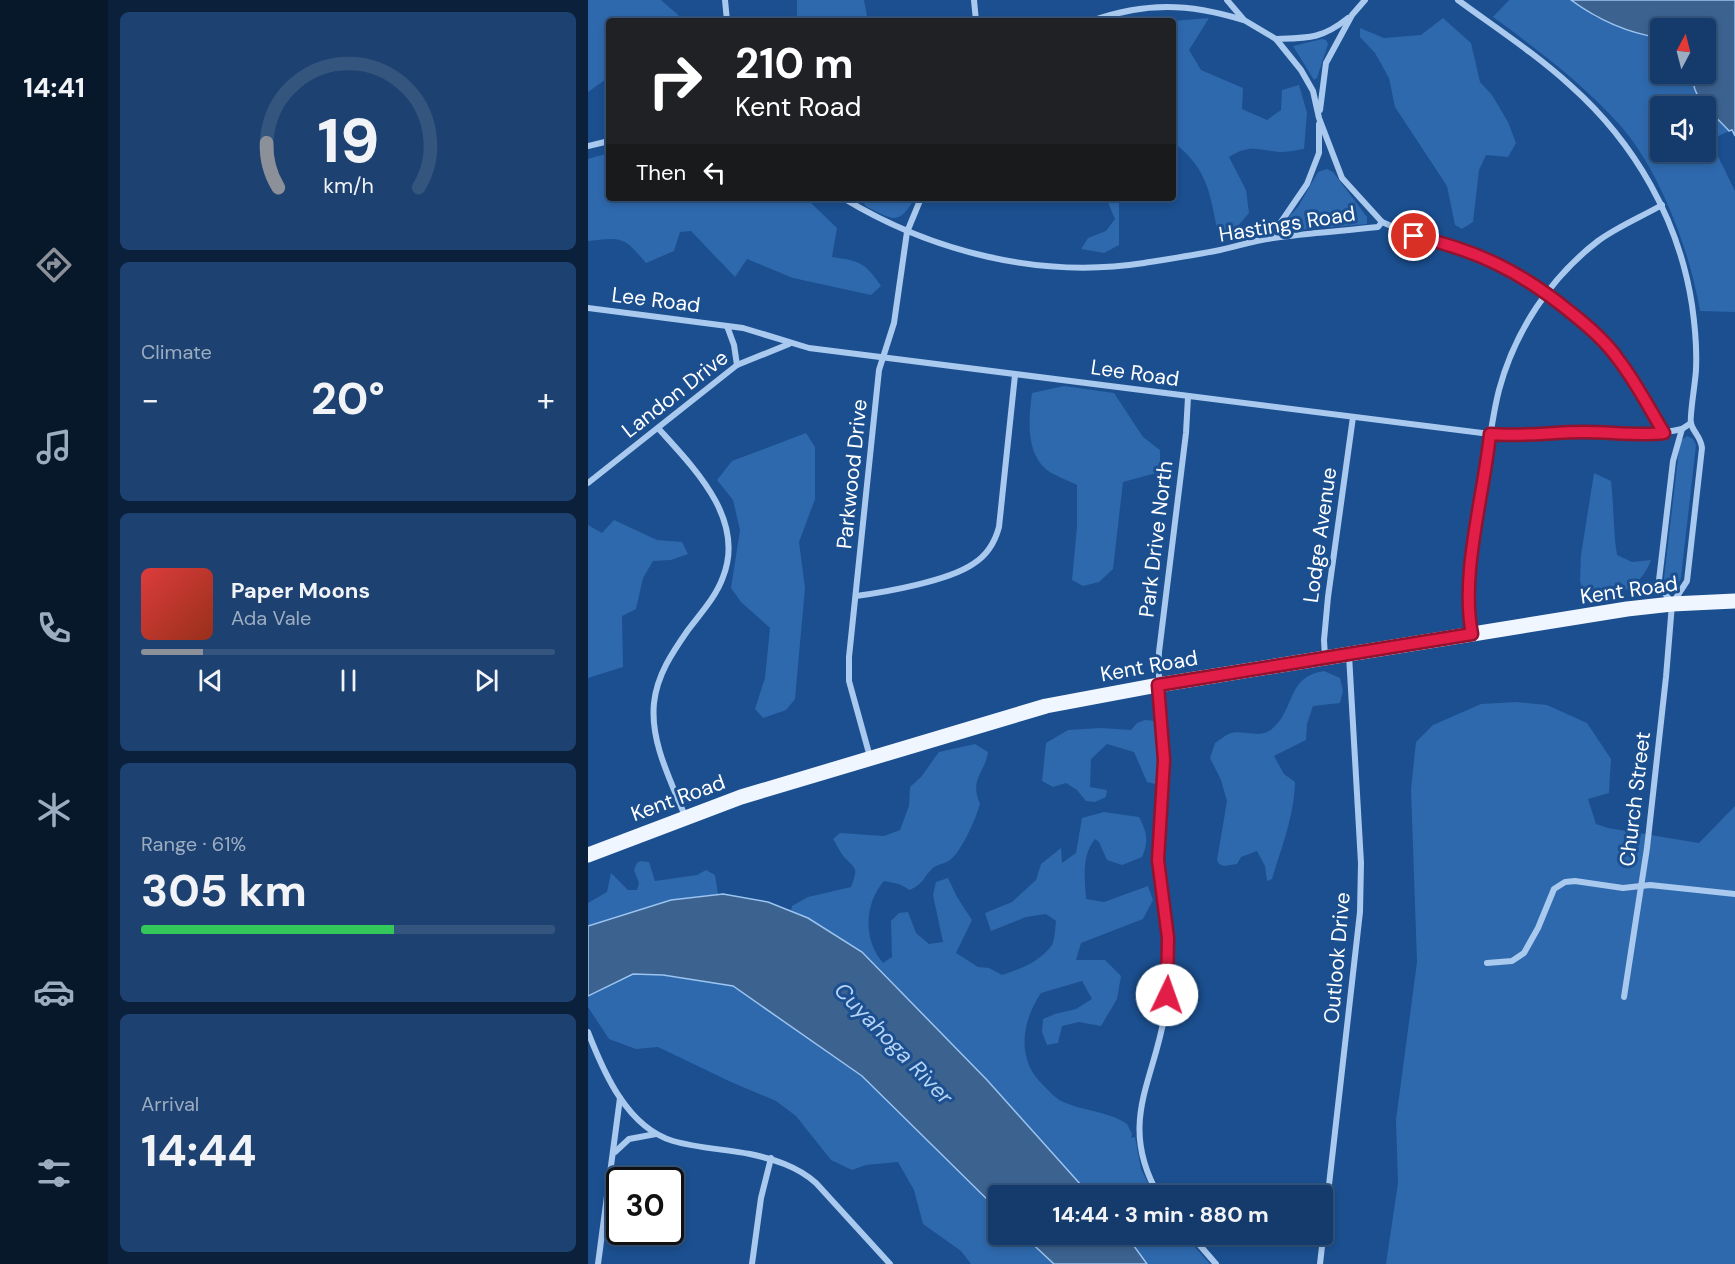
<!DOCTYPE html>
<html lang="en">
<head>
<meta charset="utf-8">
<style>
	:root { --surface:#143b6b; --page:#1d4271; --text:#f1f3f6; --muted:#9dadc1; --line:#33557e; --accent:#8c9099 }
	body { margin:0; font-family:"DM Sans",sans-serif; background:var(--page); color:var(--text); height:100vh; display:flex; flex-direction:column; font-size:22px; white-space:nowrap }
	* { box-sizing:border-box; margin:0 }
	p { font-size:20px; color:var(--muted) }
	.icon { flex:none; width:33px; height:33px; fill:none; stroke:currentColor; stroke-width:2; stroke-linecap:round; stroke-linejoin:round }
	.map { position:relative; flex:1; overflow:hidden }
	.details { display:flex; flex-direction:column; gap:12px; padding:12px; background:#0b203b; width:480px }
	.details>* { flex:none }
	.guide { position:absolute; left:18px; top:18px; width:570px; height:183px; border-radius:6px; box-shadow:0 3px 9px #0003,0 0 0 2px var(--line); background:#202124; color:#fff; overflow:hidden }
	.needle { width:39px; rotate:7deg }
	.buttons { position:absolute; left:1062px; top:18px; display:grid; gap:12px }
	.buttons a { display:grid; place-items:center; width:66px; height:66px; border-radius:6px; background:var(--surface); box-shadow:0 3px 9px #0003,0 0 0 2px var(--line); font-size:30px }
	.speed { position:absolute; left:18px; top:1167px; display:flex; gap:12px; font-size:30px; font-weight:700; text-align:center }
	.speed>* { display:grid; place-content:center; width:78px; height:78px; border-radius:50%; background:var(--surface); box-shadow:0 3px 9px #0003,0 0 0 2px var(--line); line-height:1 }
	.speed .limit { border:3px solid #111; border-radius:9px; background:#fff; color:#111 }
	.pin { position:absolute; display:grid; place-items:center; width:51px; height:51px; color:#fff; margin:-26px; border:3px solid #fff; border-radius:50%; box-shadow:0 2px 6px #0007 }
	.me { position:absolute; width:66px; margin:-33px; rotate:3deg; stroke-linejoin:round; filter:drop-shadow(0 0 4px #0008) }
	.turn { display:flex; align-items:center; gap:21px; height:126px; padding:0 30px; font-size:27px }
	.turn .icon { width:78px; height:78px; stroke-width:2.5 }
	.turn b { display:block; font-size:42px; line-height:51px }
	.then { display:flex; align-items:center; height:57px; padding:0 30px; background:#0003; gap:12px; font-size:22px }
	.big { font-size:45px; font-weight:700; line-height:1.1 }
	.details .widget { flex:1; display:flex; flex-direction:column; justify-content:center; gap:9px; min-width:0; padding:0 21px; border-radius:9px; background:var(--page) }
	.details .dial { align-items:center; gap:0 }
	.dial svg { height:156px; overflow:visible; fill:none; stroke:var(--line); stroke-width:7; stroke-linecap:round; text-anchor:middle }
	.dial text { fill:var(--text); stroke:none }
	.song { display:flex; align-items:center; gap:18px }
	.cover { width:72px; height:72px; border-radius:9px; background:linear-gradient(135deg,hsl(0 70% 55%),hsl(10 70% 35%)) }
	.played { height:6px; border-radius:3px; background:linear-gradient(90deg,var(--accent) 15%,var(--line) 15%) }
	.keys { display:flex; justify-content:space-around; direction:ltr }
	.heat { display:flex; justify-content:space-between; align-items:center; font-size:33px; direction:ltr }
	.charge { height:9px; border-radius:4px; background:linear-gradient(90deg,#34c759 61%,var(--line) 0) }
	.trip { position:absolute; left:400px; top:1185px; width:345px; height:60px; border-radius:6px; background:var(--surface); box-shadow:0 3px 9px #0003,0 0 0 2px var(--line); font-weight:700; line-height:60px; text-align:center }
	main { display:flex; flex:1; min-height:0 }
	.tabs { display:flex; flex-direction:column; width:108px; justify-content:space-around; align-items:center; background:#08182b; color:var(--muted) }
	.tabs .icon { width:42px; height:42px }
	.tabs .active { color:var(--accent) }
	.tabs b { font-size:27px; color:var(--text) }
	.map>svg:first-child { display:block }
	.green { fill:#2e69ad; fill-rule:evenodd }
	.water { fill:#3c6290; stroke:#9cc4f0; stroke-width:1.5 }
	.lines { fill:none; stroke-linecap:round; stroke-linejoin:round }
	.minor { stroke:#a9c9ee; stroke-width:6 }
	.primary { stroke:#f0f6ff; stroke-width:15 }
	.route-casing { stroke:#92132f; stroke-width:15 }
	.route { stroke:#e11d48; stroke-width:10 }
	.labels { text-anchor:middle; stroke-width:6; stroke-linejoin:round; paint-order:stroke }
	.street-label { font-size:21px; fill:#fff; stroke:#1b4f8f }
	.water-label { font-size:22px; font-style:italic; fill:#b5d3f5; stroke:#1b4f8f }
</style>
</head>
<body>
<main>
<nav class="tabs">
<b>14:41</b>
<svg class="icon active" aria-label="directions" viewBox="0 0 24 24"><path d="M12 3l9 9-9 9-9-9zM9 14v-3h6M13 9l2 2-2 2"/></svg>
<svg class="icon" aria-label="music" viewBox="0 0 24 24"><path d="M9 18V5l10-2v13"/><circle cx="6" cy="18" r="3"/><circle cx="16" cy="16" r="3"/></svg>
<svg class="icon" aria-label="phone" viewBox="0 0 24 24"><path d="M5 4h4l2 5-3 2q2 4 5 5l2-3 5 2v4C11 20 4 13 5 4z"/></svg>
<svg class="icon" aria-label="climate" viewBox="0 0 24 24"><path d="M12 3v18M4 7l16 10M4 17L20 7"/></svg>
<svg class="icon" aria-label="car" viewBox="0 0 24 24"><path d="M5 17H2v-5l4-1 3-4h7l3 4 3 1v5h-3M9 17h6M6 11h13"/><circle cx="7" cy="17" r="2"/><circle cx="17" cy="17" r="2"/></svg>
<svg class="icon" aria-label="filters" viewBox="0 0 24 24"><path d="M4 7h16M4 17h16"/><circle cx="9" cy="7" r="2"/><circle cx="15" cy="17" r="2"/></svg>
</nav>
<section class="details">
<div class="widget dial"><svg viewBox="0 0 100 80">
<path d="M14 69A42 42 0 1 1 86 69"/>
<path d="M14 69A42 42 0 0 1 8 46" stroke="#8c9099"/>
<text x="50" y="56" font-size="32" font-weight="700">19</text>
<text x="50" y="72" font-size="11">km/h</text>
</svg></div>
<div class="widget"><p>Climate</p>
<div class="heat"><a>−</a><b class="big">20°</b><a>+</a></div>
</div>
<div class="widget">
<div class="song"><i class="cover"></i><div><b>Paper Moons</b><p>Ada Vale</p></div></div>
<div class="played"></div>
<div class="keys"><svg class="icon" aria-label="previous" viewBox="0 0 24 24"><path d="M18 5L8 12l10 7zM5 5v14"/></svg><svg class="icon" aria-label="pause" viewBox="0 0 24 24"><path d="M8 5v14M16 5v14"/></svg><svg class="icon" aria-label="next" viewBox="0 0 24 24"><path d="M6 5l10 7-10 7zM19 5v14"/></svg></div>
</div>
<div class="widget"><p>Range · 61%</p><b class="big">305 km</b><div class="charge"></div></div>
<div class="widget"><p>Arrival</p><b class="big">14:44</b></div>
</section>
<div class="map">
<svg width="1147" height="1264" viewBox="0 0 1147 1264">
	<rect width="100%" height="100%" fill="#1b4f8f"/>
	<!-- green -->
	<g class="green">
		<polygon points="0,0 73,0 97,21 21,21 21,77 0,92"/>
		<polygon points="209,0 276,0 279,16 284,21 209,21"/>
		<path d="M921,0H983L1007,17L1055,35L1072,38V74H1106C1100,96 1128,116 1141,131L1122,140L1147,191V312L1112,311C1102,251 1072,170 1031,124C994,83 949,49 905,17ZM1072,106H1118V152H1072Z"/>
		<path d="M621,18L601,50L613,70L655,88L654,109L679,120L693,110L694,90L711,85L719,113L716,149C708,150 699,152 692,152C669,150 662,144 641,157L658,190L661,213L649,227L630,234C622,193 620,169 585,142V21Z"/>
		<polygon points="855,18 883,43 892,82 904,95 920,122 928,143 920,157 898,155 891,170 885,222 874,229 867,225 859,186 807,107 801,78 787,53 772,37 772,28 796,38 833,35"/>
		<polygon points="734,39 738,40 740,44 729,78 726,80 705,46"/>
		<path d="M21,153V198H177L182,203L222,202L249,228L244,257C271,261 277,262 293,286L283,295L205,278L159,259L147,277L103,231L92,232L86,251L58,263C35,236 35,237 0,241V159Z"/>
		<polygon points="739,169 745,172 779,217 779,224 698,231 696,222 710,207 730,172"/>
		<path d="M279,198H327C310,227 305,219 279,207L276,204Z"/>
		<polygon points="518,198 531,198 531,245 516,253 493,249 500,238 518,231 527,219"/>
		<path d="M476,386L526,393L555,437L572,450V472L535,482L525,569L511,582L495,586L484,580L489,527V485C480,480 467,476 459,470C437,452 441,417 444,393Z"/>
		<polygon points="218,433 227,447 227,499 211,542 217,588 207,699 198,710 175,718 167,709 177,678 182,628 153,602 143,588 152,530 145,500 129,480 144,461"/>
		<polygon points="1099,436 1105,439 1108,445 1093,577 1092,581 1085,585 1077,582 1076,578 1092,441"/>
		<path d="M1006,473L1023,481C1026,506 1025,530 1029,555L1044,562L1063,560C1052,590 1024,601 995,594L992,580L993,555Z"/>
		<polygon points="26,520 69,540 94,542 100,554 83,560 65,561 55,578 48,609 34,616 35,667 0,678 0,525 14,533"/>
		<path d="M736,671L752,678L755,691L752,703L725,706L719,724L718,740L686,756L696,774L707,782C706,817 694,846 684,879L679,881L677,866L669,851L653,857L649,864L636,866L631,864L629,860L639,801L633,780L622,758L627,743C632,740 637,735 643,733C656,730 672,739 684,729C708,709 698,677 736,671Z"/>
		<polygon points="928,702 959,705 999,723 1023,759 1021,793 1000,799 1008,824 1020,828 1111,843 1147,806 1147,1264 798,1264 810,1183 808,1120 829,962 823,789 828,742 845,725 893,704"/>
		<polygon points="557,720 569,721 576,760 571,785 559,782 546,752 519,744 503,759 502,787 519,790 518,797 507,802 498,801 489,790 478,783 465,787 454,781 458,743 480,730 513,728 543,730 549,723"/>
		<path d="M387,744L400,752C397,773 381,779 392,804C388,818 374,851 362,860C357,864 349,864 345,868C334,878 338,882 322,890L311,884L296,881C276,904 275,940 295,963L304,957L303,921L311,913L320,912L328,933L341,944L355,942L345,895L348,882L360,878L369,897L384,920L368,953L390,967L401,968L414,975C432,969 452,962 464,945C467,939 467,928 468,921L458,914L438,917L403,931L397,913L424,902L448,880L453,864L473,848L474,863L488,853L494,818L516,812L551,817C559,832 561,841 554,857L534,865L519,860L511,842L507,839C493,856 497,878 498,899L516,902L560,886L565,900L555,919L493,943L488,960H517L533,976L529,999L513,1026L491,1022L474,1026L470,1043L459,1045L454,1032L455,1019L467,1014L488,1009L504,999L494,981L453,993C433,1023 428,1060 456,1086C462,1092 469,1100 478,1103C497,1111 522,1112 539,1124L544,1134L543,1138L547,1137L553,1169L566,1195H502L399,1080L274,952L220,918L203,911L204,906L220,897L263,887C270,868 269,870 256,857C252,852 249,845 245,839L252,833L296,836L312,830L321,806L322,787L333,777L351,752Z"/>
		<polygon points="53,861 61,862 67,881 109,875 118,870 127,875 130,894 83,900 0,926 0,903 19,892 23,873 40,890 49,890 51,883 46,870 49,863"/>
		<polygon points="45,974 75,975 145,986 274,1076 411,1211 411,1234 435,1235 466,1264 383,1264 373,1251 335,1224 326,1190 310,1162 278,1165 264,1170 243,1160 208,1116 188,1101 143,1082 70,1047 48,1049 21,1039 0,1007 0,996"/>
		<polygon points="538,1235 596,1235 622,1264 559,1264"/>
	</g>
	<!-- water -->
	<g class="water">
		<path d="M983,0H1147V136L1144,130L1141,131C1128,116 1100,96 1106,74H1118V28H1072V38C1040,33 1010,20 983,0Z"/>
		<polygon points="135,894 180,902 220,918 274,952 399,1080 502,1195 411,1196 411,1211 274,1076 145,986 75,975 45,974 0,996 0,926 83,900"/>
		<polygon points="435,1235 538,1235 559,1264 466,1264"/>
	</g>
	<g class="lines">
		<!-- minor -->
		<g class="minor">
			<polyline points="137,0 139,21"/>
			<polyline points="386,0 388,21"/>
			<polyline points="639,0 656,20 688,39 713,70 725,91 731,118 754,178 794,222"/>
			<path d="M870,0C908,28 948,54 983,86C1047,143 1091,220 1104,305C1107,326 1109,348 1108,369C1108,379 1101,418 1103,424C1106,433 1113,437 1114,448L1099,581L1086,601"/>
			<path d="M503,21C557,2 601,3 655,20"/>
			<path d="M688,39C720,38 734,39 760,18"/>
			<polyline points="732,110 738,63 764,15 777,0"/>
			<polyline points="0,146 21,141"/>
			<path d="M255,198C344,252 452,279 556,263C581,259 607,255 632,250C650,246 668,240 685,238C720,233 755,231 790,227L794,222L826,236L888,253L913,264L958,292L1016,341L1048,385L1076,433"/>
			<polyline points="682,238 719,184 731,153 731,124"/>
			<path d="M0,308L155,328L221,348L902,434C933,437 965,432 996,432C1031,432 1059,437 1094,429"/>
			<polyline points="139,326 146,345 149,365"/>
			<path d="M70,428C106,468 158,519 135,577C128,597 112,614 100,630C84,653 69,675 66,703C62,742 83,781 97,816"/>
			<polyline points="0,483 149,365 201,344"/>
			<path d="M268,596C298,592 360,581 385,564C398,556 407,542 411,527L427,375"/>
			<polyline points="1084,603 1073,588 1071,580 1085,461 1094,429 1103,423"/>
			<path d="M884,633C875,589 887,541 894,498C899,462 902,425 911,390C927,331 962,278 1010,241C1029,227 1053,217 1074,205"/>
			<polyline points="737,657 736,640 740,597 765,417"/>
			<polyline points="282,757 261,681 261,657 291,370 306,323 319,232 333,198"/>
			<polyline points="899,963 924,961 936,953 950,928 966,889 977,882 987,881 1035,888 1062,885 1147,894"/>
			<polyline points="1036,997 1059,848 1078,677 1084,604"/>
			<path d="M0,1032C16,1073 39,1127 85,1141C109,1148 136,1149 162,1154C185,1159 209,1166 228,1183L302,1264"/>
			<polyline points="27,1152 41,1139 68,1134"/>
			<path d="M571,1196C528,1121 568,1080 578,1007C585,957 574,910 570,861C568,827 576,794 576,761C576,724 569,689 571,652L598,433L600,397"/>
			<polyline points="602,1234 628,1264"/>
			<polyline points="10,1264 32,1098"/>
			<polyline points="164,1264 173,1198 183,1158"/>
			<polyline points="732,1264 772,912 773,863 761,655"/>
		</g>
		<!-- primary -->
		<polyline class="primary" points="0,855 153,797 458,706 570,685 1039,609 1084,604 1147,601"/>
	</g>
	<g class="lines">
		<!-- route casing -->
		<g class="route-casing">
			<path id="route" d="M579,995L580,938L570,860L576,760L570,685L884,634C872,574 896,495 902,434C933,437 965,432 996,432C1023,432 1049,436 1076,433C1061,408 1048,382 1030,359C1017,340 999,325 981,311C932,271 888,250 826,236"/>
		</g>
		<!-- route -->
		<use href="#route" class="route"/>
	</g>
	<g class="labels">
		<!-- street labels -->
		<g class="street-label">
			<text transform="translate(699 224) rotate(-9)" y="7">Hastings Road</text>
			<text transform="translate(68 300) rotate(7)" y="7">Lee Road</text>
			<text transform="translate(547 373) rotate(8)" y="7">Lee Road</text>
			<text transform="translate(87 394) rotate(-38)" y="7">Landon Drive</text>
			<text transform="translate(264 474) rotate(-84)" y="7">Parkwood Drive</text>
			<text transform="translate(732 535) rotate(-82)" y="7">Lodge Avenue</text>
			<text transform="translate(568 539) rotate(-83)" y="7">Park Drive North</text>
			<text transform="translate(1041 590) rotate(-8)" y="7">Kent Road</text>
			<text transform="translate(561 666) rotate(-10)" y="7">Kent Road</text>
			<text transform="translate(90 798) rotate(-20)" y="7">Kent Road</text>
			<text transform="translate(1047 799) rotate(-83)" y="7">Church Street</text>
			<text transform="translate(749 958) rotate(-85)" y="7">Outlook Drive</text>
		</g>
		<!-- water labels -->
		<g class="water-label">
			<text transform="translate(306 1043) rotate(46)" y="8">Cuyahoga River</text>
		</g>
	</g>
</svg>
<div class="buttons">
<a><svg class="needle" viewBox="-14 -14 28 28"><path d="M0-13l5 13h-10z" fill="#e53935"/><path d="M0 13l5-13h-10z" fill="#9dadc1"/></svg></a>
<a><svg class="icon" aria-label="sound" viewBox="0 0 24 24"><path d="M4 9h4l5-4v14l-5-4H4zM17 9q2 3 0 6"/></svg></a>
</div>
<div class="speed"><div class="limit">30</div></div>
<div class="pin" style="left:826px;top:236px;background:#d93025"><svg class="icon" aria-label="arrive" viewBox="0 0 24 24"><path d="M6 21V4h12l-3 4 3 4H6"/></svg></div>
<svg class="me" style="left:579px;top:995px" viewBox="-20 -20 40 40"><circle r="19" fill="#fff"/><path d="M0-13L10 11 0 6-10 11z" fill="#e11d48"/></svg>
<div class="trip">14:44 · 3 min · 880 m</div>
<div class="guide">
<div class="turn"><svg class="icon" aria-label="right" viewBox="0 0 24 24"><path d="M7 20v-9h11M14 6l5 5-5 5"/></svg><div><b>210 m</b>Kent Road</div></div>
<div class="then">Then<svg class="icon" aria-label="left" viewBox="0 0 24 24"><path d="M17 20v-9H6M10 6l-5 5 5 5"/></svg></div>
</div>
</div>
</main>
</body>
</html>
